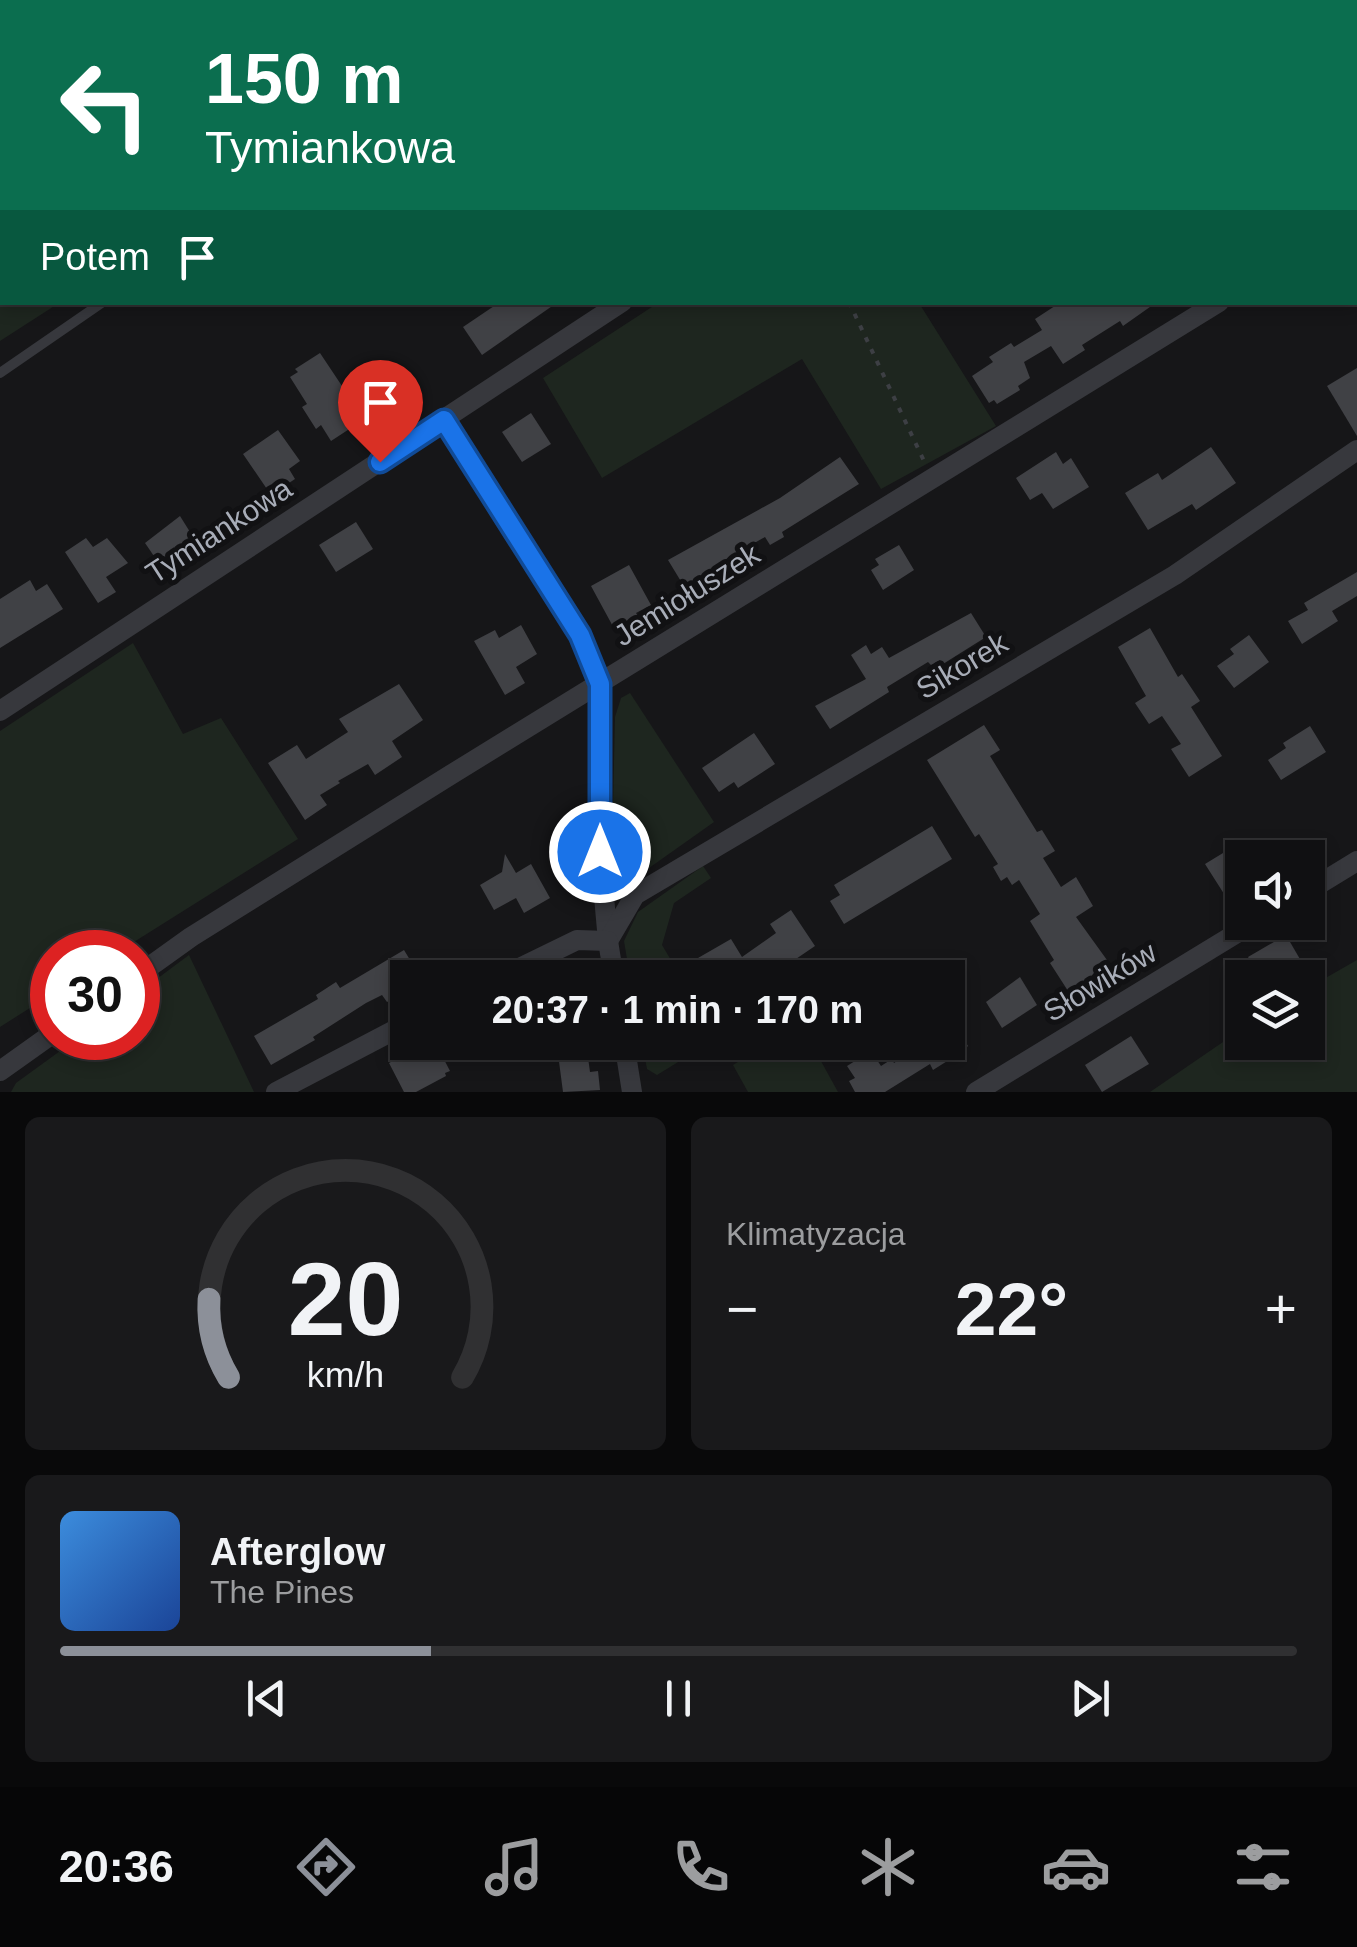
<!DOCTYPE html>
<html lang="pl">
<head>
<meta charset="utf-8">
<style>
	:root { --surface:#101012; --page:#19191b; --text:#f1f3f6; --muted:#9c9d9f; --line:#303032; --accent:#8c9099 }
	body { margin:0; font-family:Helvetica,sans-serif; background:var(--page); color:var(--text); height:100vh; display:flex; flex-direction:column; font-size:38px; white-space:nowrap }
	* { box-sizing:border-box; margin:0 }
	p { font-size:32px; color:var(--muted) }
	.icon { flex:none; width:55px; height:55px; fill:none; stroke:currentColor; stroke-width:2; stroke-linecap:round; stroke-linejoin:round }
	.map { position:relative; height:1092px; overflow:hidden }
	.sheet { display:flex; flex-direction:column; gap:25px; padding:25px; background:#09090a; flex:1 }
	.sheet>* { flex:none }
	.banner { position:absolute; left:0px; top:0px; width:1358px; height:305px; box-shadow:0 5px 15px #0003,0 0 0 2px var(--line); background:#0b6e4f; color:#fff; overflow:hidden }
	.tools { position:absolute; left:1225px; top:840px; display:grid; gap:20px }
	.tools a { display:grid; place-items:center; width:100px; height:100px; border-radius:0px; background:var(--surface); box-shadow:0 5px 15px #0003,0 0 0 2px var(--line); font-size:50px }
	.speed { position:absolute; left:30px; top:930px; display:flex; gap:20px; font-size:50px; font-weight:700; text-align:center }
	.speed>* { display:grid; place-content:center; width:130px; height:130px; border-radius:50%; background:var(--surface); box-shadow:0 5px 15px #0003,0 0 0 2px var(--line); line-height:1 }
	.speed .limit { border:15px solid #d22; background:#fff; color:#111 }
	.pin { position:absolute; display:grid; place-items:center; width:85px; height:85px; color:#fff; margin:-102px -42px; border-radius:50% 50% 50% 0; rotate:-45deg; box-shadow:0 0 10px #0007 }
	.pin .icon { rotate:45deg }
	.me { position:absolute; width:110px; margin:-55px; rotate:0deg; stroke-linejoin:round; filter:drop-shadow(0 0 8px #0008) }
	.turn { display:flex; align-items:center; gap:35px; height:210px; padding:0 40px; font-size:45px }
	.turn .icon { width:130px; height:130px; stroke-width:2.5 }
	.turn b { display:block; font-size:70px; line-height:85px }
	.then { display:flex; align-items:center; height:95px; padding:0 40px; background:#0003; gap:20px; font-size:38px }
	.big { font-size:75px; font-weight:600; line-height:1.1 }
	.sheet .widget { flex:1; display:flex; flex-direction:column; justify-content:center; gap:15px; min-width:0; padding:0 35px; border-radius:15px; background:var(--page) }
	.sheet .dial { align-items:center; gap:0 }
	.dial svg { height:260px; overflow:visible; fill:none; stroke:var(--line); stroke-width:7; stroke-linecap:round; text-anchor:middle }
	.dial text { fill:var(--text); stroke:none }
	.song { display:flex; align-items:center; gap:30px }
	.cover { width:120px; height:120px; border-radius:15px; background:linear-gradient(135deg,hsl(210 70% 55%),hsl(220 70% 35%)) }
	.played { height:10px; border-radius:5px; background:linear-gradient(90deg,var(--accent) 30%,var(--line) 30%) }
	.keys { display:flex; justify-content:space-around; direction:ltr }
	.heat { display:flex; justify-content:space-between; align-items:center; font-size:55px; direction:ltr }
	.sheet .tiles { flex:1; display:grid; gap:25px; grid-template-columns:1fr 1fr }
	.widget:last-child { grid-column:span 2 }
	.trip { position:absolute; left:390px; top:960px; width:575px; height:100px; border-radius:0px; background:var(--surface); box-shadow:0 5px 15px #0003,0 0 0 2px var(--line); font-weight:600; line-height:100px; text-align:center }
	.dock { display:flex; height:160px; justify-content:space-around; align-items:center; background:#060607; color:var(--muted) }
	.dock .icon { width:70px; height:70px }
	.dock .selected { color:var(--accent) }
	.dock b { font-size:45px; color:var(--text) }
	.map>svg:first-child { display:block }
	.green { fill:#1e261f }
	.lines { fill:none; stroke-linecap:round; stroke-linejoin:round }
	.stream { stroke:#2c353c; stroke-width:6 }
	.building { fill:#404145 }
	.path { stroke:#3d3f44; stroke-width:4; stroke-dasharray:5 8; stroke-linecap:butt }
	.service { stroke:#37383d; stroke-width:10 }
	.minor { stroke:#37383d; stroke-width:20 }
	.route-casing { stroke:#114b97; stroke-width:25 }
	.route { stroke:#1a73e8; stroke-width:18 }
	.labels { text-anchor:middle; stroke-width:10; stroke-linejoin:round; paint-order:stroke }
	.street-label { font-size:30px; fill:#a8adb8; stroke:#111113 }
</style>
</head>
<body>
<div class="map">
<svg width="1357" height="1092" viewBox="0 0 1357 1092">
	<rect width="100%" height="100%" fill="#161618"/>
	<!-- green -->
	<g class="green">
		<polygon points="0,0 534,0 2,2 2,302 59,303 0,341"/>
		<polygon points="887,302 919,303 996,426 881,489 802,359 602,478 543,378 658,303"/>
		<polygon points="133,643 183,734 221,718 298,839 118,952 52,952 52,994 0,1027 0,731"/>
		<polygon points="630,693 714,822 625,885 612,850 615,717 621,698"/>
		<polygon points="703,866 711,878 674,903 662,945 681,977 630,977 624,941 638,912"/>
		<polygon points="189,955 254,1092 11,1092 16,1083 78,1038 138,1038 138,993"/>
		<polygon points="1357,960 1357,1092 1150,1092 1242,1029 1242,1042 1308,1042 1308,988"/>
		<polygon points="770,1042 811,1043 838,1092 748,1092 733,1065"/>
		<polygon points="642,1043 642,1042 709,1043 657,1075 647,1069"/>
	</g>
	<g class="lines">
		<!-- stream -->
		<g class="stream">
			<polyline points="708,0 710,2"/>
			<polyline points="50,2 54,0"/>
			<polyline points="0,36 2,34"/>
		</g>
	</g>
	<!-- building -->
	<g class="building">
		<polygon points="500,302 558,302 482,355 463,327"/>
		<polygon points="1061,302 1157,302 1123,326 1120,321 1082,345 1085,350 1063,364 1051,346 1024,362 1030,378 1018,386 1020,390 997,404 994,400 989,403 972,376 993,362 989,357 1011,343 1014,347 1042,330 1035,319"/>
		<polygon points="320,353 354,404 347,408 357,424 331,441 321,425 316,429 302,407 307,404 290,377 298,372 295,369"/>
		<polygon points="1357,368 1357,436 1327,386"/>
		<polygon points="531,413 551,444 522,462 502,432"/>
		<polygon points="278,430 300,461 289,469 295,479 271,495 243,454"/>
		<polygon points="1211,447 1236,483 1196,510 1192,504 1148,530 1125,493 1158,473 1162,480"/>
		<polygon points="1056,452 1063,464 1071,458 1089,487 1053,509 1042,493 1030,500 1016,478"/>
		<polygon points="840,457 859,484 782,532 784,537 770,545 765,537 721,562 715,568 718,572 698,585 696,581 685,588 668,560 780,498"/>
		<polygon points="180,516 195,540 158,562 145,543"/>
		<polygon points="356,522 373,549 336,572 319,545"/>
		<polygon points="86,538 93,547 107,538 128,563 106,577 116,592 98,603 65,552"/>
		<polygon points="899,545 914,570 883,590 871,570 879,565 875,559"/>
		<polygon points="629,565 651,605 636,613 640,619 616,632 591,586"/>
		<polygon points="1357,572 1357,596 1332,611 1338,621 1302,644 1288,621 1308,610 1304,603"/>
		<polygon points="30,580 36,591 47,584 63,609 0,648 0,599"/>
		<polygon points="971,613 986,637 943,664 940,660 931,665 928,662 887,687 889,692 830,729 815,706 866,679 851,655 866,645 871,654 882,647 889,658"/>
		<polygon points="521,625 537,654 516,667 525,683 505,695 474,641 495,630 499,638"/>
		<polygon points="1150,628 1178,677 1182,674 1200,701 1191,707 1222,756 1189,777 1171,749 1181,744 1162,716 1149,724 1135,703 1146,696 1118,647"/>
		<polygon points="1249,635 1269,662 1234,688 1217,666 1234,654 1230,649"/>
		<polygon points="399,684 423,720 392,741 402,757 375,775 368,764 338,781 340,783 320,795 327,805 305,820 268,763 297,745 306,759 348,732 339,719"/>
		<polygon points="984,725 1000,750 990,756 1037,832 1042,830 1055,851 1043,858 1061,887 1076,877 1093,906 1076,917 1112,967 1070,994 1050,963 1054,960 1030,921 1040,914 1019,880 1012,885 1007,877 1001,881 993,867 998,864 979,834 975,837 927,760"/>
		<polygon points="1310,726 1326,752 1281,780 1268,760 1286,748 1283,743"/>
		<polygon points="754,733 775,764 738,788 734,782 719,792 702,768"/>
		<polygon points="932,826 952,859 844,924 830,901 840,895 834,885"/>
		<polygon points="1246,839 1258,858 1242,858 1242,887 1226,897 1205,864"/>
		<polygon points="505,854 516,873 531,864 550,898 524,913 516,898 494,910 480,885 502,872"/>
		<polygon points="791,910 815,946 768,978 709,978 698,958 731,939 742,957 776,933 770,924"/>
		<polygon points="1286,935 1308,973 1299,978 1260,978 1248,957"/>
		<polygon points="404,950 421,978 408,978 408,989 387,1002 382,995 366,1003 313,1037 315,1040 271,1065 254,1036 318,999 316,995 336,982 340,988"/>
		<polygon points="1020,977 1037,1005 1002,1028 986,1002"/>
		<polygon points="948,1014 968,1046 960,1053 933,1070 930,1064 885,1092 855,1092 849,1081 855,1078 847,1066 871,1051 881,1066 892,1059 894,1063 925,1042 948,1042"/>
		<polygon points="1131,1036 1149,1064 1102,1092 1085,1065"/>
		<polygon points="429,1042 435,1042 450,1071 445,1073 446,1076 416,1092 404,1092 389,1063"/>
		<polygon points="587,1050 590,1072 598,1071 600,1090 563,1092 558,1054"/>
	</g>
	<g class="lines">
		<!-- path -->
		<polyline class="path" points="849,302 924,461"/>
		<!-- service -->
		<g class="service">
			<polyline points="569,2 573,0"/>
			<polyline points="0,373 103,302"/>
		</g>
		<!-- minor -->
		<g class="minor">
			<polyline points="820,0 821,2"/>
			<polyline points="1114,0 1115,2"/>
			<polyline points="1086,2 1090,0"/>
			<polyline points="1355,219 1357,217"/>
			<polyline points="444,420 580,635 600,684 600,852 608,941"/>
			<polyline points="0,711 622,302"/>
			<polyline points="1308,891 1357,861"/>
			<polyline points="608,941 635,895 1175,575 1357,450"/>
			<polyline points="138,975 191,937 452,774 1219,302"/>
			<polyline points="499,978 577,940 608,941 614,978"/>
			<polyline points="624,1042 632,1092"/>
			<polyline points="0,1071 52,1034"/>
			<polyline points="276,1092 408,1023"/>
			<polyline points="976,1092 1255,922"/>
		</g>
	</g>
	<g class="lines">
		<!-- route casing -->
		<g class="route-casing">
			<polyline id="route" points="380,462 444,420 580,635 600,684 600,852"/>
		</g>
		<!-- route -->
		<use href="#route" class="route"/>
	</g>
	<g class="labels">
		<!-- street labels -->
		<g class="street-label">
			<text transform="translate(219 531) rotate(-33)" y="10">Tymiankowa</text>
			<text transform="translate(687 595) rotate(-32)" y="10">Jemiołuszek</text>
			<text transform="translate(962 666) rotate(-31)" y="10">Sikorek</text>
			<text transform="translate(1100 982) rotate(-31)" y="10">Słowików</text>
		</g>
	</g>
</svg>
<div class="tools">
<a><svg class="icon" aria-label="sound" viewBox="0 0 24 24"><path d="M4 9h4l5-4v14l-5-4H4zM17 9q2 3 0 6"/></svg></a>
<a><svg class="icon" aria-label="layers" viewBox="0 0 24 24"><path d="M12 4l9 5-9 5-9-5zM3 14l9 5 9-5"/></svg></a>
</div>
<div class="speed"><div class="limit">30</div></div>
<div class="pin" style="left:380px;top:462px;background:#d93025"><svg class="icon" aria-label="arrive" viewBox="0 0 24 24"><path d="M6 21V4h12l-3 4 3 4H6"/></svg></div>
<svg class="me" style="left:600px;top:852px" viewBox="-20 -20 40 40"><circle r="17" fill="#1a73e8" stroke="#fff" stroke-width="3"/><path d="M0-11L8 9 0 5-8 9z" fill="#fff"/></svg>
<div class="trip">20:37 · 1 min · 170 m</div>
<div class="banner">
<div class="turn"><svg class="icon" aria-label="left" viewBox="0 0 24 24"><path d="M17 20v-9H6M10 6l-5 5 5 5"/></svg><div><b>150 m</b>Tymiankowa</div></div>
<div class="then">Potem<svg class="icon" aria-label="arrive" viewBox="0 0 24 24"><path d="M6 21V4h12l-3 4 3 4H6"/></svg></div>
</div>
</div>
<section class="sheet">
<div class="tiles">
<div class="widget dial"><svg viewBox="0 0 100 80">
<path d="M14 69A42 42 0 1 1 86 69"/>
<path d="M14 69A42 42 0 0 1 8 45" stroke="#8c9099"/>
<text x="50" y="56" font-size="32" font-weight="700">20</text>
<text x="50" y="72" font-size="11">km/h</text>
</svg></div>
<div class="widget"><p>Klimatyzacja</p>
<div class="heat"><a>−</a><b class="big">22°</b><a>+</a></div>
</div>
<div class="widget">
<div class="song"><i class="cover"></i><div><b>Afterglow</b><p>The Pines</p></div></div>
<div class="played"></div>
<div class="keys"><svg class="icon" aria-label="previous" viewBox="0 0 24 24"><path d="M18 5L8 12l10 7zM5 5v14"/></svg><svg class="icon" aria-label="pause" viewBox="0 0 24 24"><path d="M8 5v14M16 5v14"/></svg><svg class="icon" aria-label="next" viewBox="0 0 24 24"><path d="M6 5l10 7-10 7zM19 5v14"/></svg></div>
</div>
</div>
</section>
<nav class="dock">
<b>20:36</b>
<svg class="icon selected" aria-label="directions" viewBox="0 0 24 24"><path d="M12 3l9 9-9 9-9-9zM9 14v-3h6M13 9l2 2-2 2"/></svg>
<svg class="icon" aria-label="music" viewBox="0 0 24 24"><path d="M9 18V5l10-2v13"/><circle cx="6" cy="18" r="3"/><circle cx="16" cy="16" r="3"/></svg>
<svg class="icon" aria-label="phone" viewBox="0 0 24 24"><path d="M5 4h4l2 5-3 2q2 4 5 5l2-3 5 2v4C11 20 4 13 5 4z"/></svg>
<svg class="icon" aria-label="climate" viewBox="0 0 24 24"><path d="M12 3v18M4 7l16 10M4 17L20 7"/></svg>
<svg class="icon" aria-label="car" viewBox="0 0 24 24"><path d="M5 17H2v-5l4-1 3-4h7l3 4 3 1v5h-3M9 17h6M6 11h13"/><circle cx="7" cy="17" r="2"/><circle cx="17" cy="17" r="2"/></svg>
<svg class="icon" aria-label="filters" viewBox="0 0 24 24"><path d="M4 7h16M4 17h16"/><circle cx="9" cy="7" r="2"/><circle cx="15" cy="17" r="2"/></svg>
</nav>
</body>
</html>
